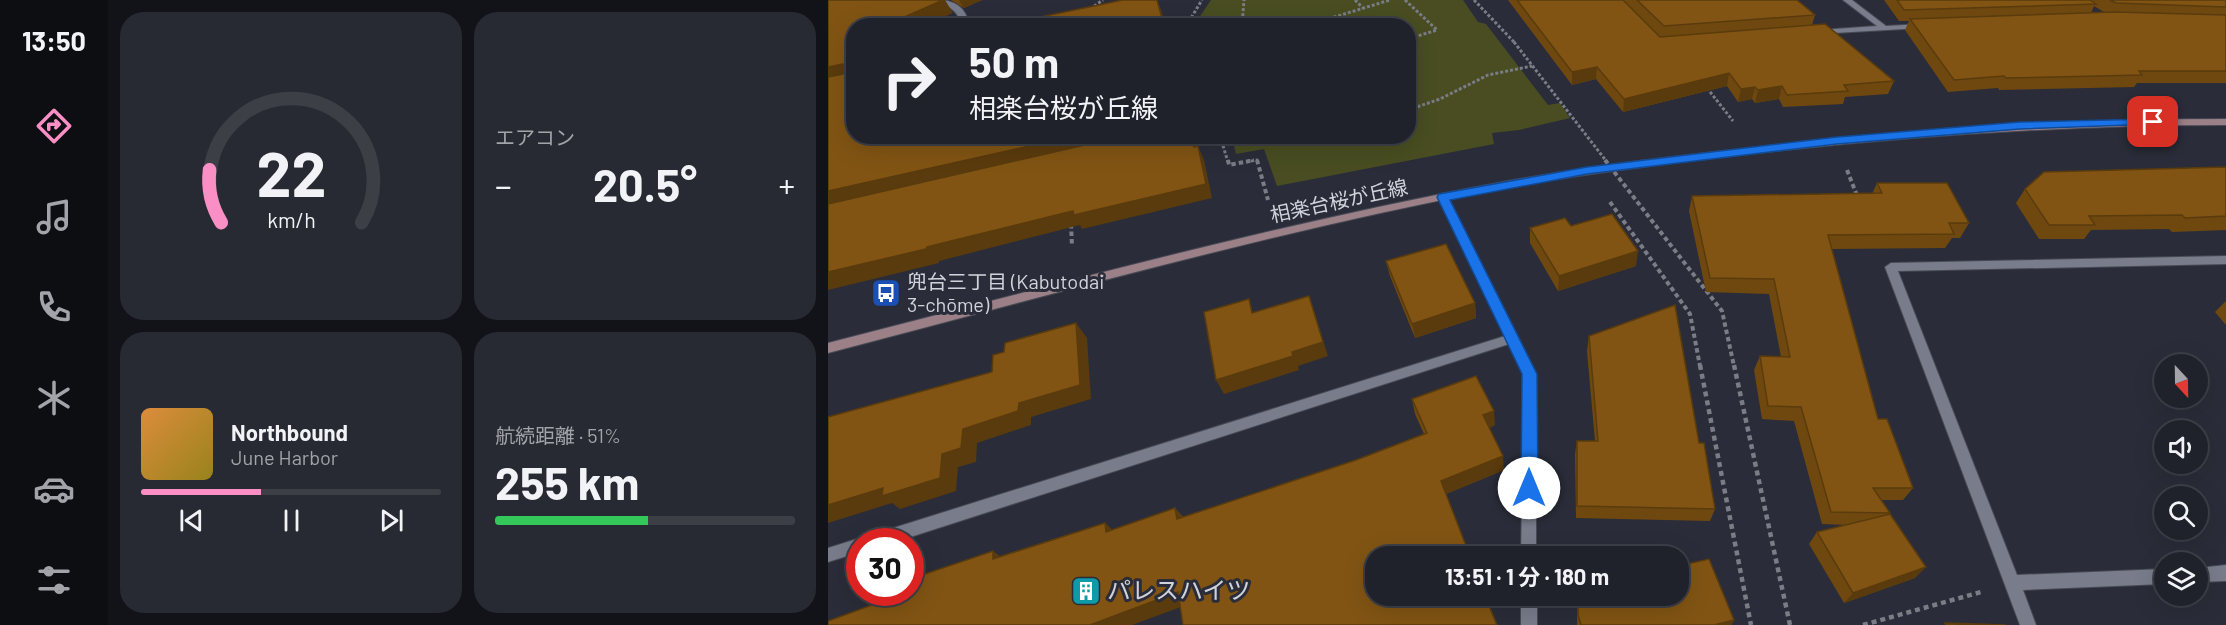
<!DOCTYPE html>
<html lang="ja">
<head>
<meta charset="utf-8">
<style>
	:root { --surface:#20222b; --page:#282a33; --text:#f1f3f6; --muted:#a2a4a9; --line:#3d3f47; --accent:#fa8fc6 }
	body { margin:0; font-family:Barlow,"Noto Sans JP",sans-serif; background:var(--page); color:var(--text); height:100vh; display:flex; flex-direction:column; font-size:22px; white-space:nowrap }
	* { box-sizing:border-box; margin:0 }
	p { font-size:20px; color:var(--muted) }
	.icon { flex:none; width:33px; height:33px; fill:none; stroke:currentColor; stroke-width:2; stroke-linecap:round; stroke-linejoin:round }
	.map { position:relative; flex:1; overflow:hidden }
	.sheet { display:flex; flex-direction:column; gap:12px; padding:12px; background:#121318; width:720px }
	.sheet>* { flex:none }
	.top-card { position:absolute; left:18px; top:18px; width:570px; height:126px; border-radius:24px; box-shadow:0 6px 24px #0002,0 0 0 2px var(--line); background:#20222b; color:var(--text); overflow:hidden }
	.needle { width:39px; rotate:158deg }
	.buttons { position:absolute; left:1326px; top:354px; display:grid; gap:12px }
	.buttons a { display:grid; place-items:center; width:54px; height:54px; border-radius:50%; background:var(--surface); box-shadow:0 6px 24px #0002,0 0 0 2px var(--line); font-size:30px }
	.speed { position:absolute; left:18px; top:528px; display:flex; gap:12px; font-size:30px; font-weight:700; text-align:center }
	.speed>* { display:grid; place-content:center; width:78px; height:78px; border-radius:50%; background:var(--surface); box-shadow:0 6px 24px #0002,0 0 0 2px var(--line); line-height:1 }
	.speed .limit { border:9px solid #d22; background:#fff; color:#111 }
	.pin { position:absolute; display:grid; place-items:center; width:51px; height:51px; color:#fff; margin:-26px; border-radius:12px; box-shadow:0 3px 9px #0006 }
	.me { position:absolute; width:66px; margin:-33px; rotate:0deg; stroke-linejoin:round; filter:drop-shadow(0 0 4px #0008) }
	.turn { display:flex; align-items:center; gap:21px; height:126px; padding:0 24px; font-size:27px }
	.turn .icon { width:78px; height:78px; stroke-width:2.5 }
	.turn b { display:block; font-size:42px; line-height:51px }
	.big { font-size:45px; font-weight:700; line-height:1.1 }
	.sheet .tile { flex:1; display:flex; flex-direction:column; justify-content:center; gap:9px; min-width:0; padding:0 21px; border-radius:24px; background:var(--page) }
	.sheet .dial { align-items:center; gap:0 }
	.dial svg { height:156px; overflow:visible; fill:none; stroke:var(--line); stroke-width:7; stroke-linecap:round; text-anchor:middle }
	.dial text { fill:var(--text); stroke:none }
	.song { display:flex; align-items:center; gap:18px }
	.cover { width:72px; height:72px; border-radius:9px; background:linear-gradient(135deg,hsl(30 70% 55%),hsl(50 70% 35%)) }
	.played { height:6px; border-radius:3px; background:linear-gradient(90deg,var(--accent) 40%,var(--line) 40%) }
	.keys { display:flex; justify-content:space-around; direction:ltr }
	.heat { display:flex; justify-content:space-between; align-items:center; font-size:33px; direction:ltr }
	.charge { height:9px; border-radius:4px; background:linear-gradient(90deg,#34c759 51%,var(--line) 0) }
	.sheet .tiles { flex:1; display:grid; gap:12px; grid-template-columns:repeat(2,1fr) }
	.trip { position:absolute; left:537px; top:546px; width:324px; height:60px; border-radius:24px; background:var(--surface); box-shadow:0 6px 24px #0002,0 0 0 2px var(--line); font-weight:700; line-height:60px; text-align:center }
	main { display:flex; flex:1; min-height:0 }
	.dock { display:flex; flex-direction:column; width:108px; justify-content:space-around; align-items:center; background:#0d0e11; color:var(--muted) }
	.dock .icon { width:42px; height:42px }
	.dock .current { color:var(--accent) }
	.dock b { font-size:27px; color:var(--text) }
	.map>svg:first-child { display:block }
	.green { fill:#494d21 }
	.lines { fill:none; stroke-linecap:round; stroke-linejoin:round }
	.minor-casing { stroke:#474a54; stroke-width:2 }
	.secondary-casing { stroke:#474a54; stroke-width:2 }
	.path-far2 { stroke:#7a7c86; stroke-width:3; stroke-dasharray:3 2; stroke-linecap:butt }
	.path-far1 { stroke:#7a7c86; stroke-width:4; stroke-dasharray:4.5 3; stroke-linecap:butt }
	.path { stroke:#7a7c86; stroke-width:4.5; stroke-dasharray:5 4; stroke-linecap:butt }
	.minor { fill:#787c8b; fill-rule:evenodd }
	.secondary { fill:#9c8088; fill-rule:evenodd }
	.path-bridge-far1 { stroke:#7a7c86; stroke-width:3; stroke-dasharray:3 2; stroke-linecap:butt }
	.path-bridge { stroke:#7a7c86; stroke-width:4; stroke-dasharray:4.5 3; stroke-linecap:butt }
	.wall { fill:#6f4810; fill-rule:evenodd }
	.shaded-wall { fill:#5a3b0d }
	.building { fill:#815413; stroke:#5a3b0d; stroke-width:1.5 }
	.route { fill:#1a73e8; stroke:#114b97; stroke-width:1.5 }
	.labels { text-anchor:middle; stroke-width:6; stroke-linejoin:round; paint-order:stroke }
	.street-label { font-size:20px; fill:#d1d3db; stroke:#2a2d39 }
	.poi-label { font-size:20px; fill:#d1d3db; stroke:#2a2d39; text-anchor:start }
	.near-poi-label { font-size:24px; fill:#d1d3db; stroke:#2a2d39; text-anchor:start }
</style>
</head>
<body>
<main>
<nav class="dock">
<b>13:50</b>
<svg class="icon current" aria-label="directions" viewBox="0 0 24 24"><path d="M12 3l9 9-9 9-9-9zM9 14v-3h6M13 9l2 2-2 2"/></svg>
<svg class="icon" aria-label="music" viewBox="0 0 24 24"><path d="M9 18V5l10-2v13"/><circle cx="6" cy="18" r="3"/><circle cx="16" cy="16" r="3"/></svg>
<svg class="icon" aria-label="phone" viewBox="0 0 24 24"><path d="M5 4h4l2 5-3 2q2 4 5 5l2-3 5 2v4C11 20 4 13 5 4z"/></svg>
<svg class="icon" aria-label="climate" viewBox="0 0 24 24"><path d="M12 3v18M4 7l16 10M4 17L20 7"/></svg>
<svg class="icon" aria-label="car" viewBox="0 0 24 24"><path d="M5 17H2v-5l4-1 3-4h7l3 4 3 1v5h-3M9 17h6M6 11h13"/><circle cx="7" cy="17" r="2"/><circle cx="17" cy="17" r="2"/></svg>
<svg class="icon" aria-label="filters" viewBox="0 0 24 24"><path d="M4 7h16M4 17h16"/><circle cx="9" cy="7" r="2"/><circle cx="15" cy="17" r="2"/></svg>
</nav>
<section class="sheet">
<div class="tiles">
<div class="tile dial"><svg viewBox="0 0 100 80">
<path d="M14 69A42 42 0 1 1 86 69"/>
<path d="M14 69A42 42 0 0 1 8 42" stroke="#fa8fc6"/>
<text x="50" y="56" font-size="32" font-weight="700">22</text>
<text x="50" y="72" font-size="11">km/h</text>
</svg></div>
<div class="tile"><p>エアコン</p>
<div class="heat"><a>−</a><b class="big">20.5°</b><a>+</a></div>
</div>
<div class="tile">
<div class="song"><i class="cover"></i><div><b>Northbound</b><p>June Harbor</p></div></div>
<div class="played"></div>
<div class="keys"><svg class="icon" aria-label="previous" viewBox="0 0 24 24"><path d="M18 5L8 12l10 7zM5 5v14"/></svg><svg class="icon" aria-label="pause" viewBox="0 0 24 24"><path d="M8 5v14M16 5v14"/></svg><svg class="icon" aria-label="next" viewBox="0 0 24 24"><path d="M6 5l10 7-10 7zM19 5v14"/></svg></div>
</div>
<div class="tile"><p>航続距離 · 51%</p><b class="big">255 km</b><div class="charge"></div></div>
</div>
</section>
<div class="map">
<svg width="1398" height="625" viewBox="0 0 1398 625">
	<rect width="100%" height="100%" fill="#2a2d39"/>
	<!-- green -->
	<polygon class="green" points="383,0 635,0 650,22 658,24 720,105 732,103 742,118 691,130 664,133 666,144 449,186 436,149 408,154 404,137 580,136 580,26 366,25"/>
	<g class="lines">
		<!-- minor casing -->
		<g class="minor-casing">
			<g id="minor">
				<path d="M110,0C127,0 139,8 141,26H133C131,10 121,8 110,0Z"/>
				<polygon points="1015,0 1024,0 1058,26 1094,24 1098,26 1094,28 989,34 988,32 992,30 1049,26"/>
				<polygon points="257,136 267,136 269,154 268,156 261,158 256,155 259,152"/>
				<polygon points="615,193 620,197 708,374 708,556 693,556 696,374 681,344 67,542 32,542 32,552 0,562 0,548 32,538 37,540 43,535 677,336 610,197"/>
				<polygon points="1398,256 1398,264 1070,271 1189,575 1336,569 1336,584 1195,590 1208,625 1192,625 1057,267 1063,263"/>
				<polygon points="1398,565 1398,581 1370,582 1370,568"/>
				<rect x="693" y="596" width="16" height="29"/>
			</g>
		</g>
		<!-- secondary casing -->
		<g class="secondary-casing">
			<path id="secondary" d="M1398,119V125C1238,125 1079,136 921,154C833,164 746,175 659,191C437,234 219,296 0,353V343C219,287 437,227 659,185C746,168 833,158 921,148C1080,130 1238,119 1398,119Z"/>
		</g>
		<!-- path-far2 -->
		<g class="path-far2">
			<polyline points="527,0 535,8"/>
			<polyline points="577,0 609,30 580,39"/>
			<polyline points="646,0 686,42"/>
			<polyline points="262,9 275,0"/>
			<polyline points="358,26 374,0"/>
			<polyline points="414,26 416,0"/>
			<polyline points="506,26 500,19 562,0"/>
			<polyline points="879,88 905,121"/>
			<polyline points="580,110 612,99 660,75 704,66"/>
			<polyline points="392,136 400,162"/>
			<polyline points="418,162 429,160 430,162"/>
		</g>
		<!-- path-far1 -->
		<g class="path-far1">
			<polyline points="400,160 401,165 426,160"/>
			<polyline points="429,160 440,200"/>
			<polyline points="1019,170 1030,198"/>
			<polyline points="782,202 862,314 872,366"/>
			<polyline points="243,224 244,246"/>
			<polyline points="855,261 894,311 906,366"/>
		</g>
		<!-- path -->
		<g class="path">
			<polyline points="872,365 923,625"/>
			<polyline points="906,365 962,625"/>
			<polyline points="1035,625 1153,592"/>
		</g>
		<!-- minor -->
		<use href="#minor" class="minor"/>
		<!-- secondary -->
		<use href="#secondary" class="secondary"/>
		<!-- path-bridge-far1 -->
		<polyline class="path-bridge-far1" points="686,42 779,162"/>
		<!-- path-bridge -->
		<polyline class="path-bridge" points="777,160 855,261"/>
	</g>
	<!-- wall -->
	<g class="wall">
		<polygon points="123,0 154,0 136,8"/>
		<polygon points="680,0 969,0 987,15 984,25 1066,81 1060,94 1017,97 1015,104 955,107 951,99 927,103 924,99 910,102 899,86 795,112 768,79 744,85"/>
		<path d="M1056,0H1398V83H1309L1306,87L1171,90L1170,88L1120,92L1077,30L1081,21H1071ZM1266,6L1276,12L1263,13Z"/>
		<polygon points="1398,167 1398,230 1344,232 1341,229 1263,230 1256,239 1211,239 1188,203 1197,189"/>
		<polygon points="1049,183 1141,223 1132,238 1124,238 1117,248 1004,249 1050,419 1085,488 1075,500 1053,500 1062,513 1061,515 1087,578 1016,603 981,544 989,532 1020,525 994,524 966,421 934,419 926,370 932,356 953,357 941,294 878,292 861,211 864,196 1044,194"/>
		<polygon points="743,226 808,266 730,291 702,243 702,228"/>
		<polygon points="558,261 647,303 648,318 587,338 562,276"/>
		<polygon points="1398,301 1398,325 1387,312"/>
		<polygon points="761,336 871,443 887,509 882,521 748,518 747,454 749,441 767,441 759,351"/>
		<polygon points="584,399 667,425 661,428 676,470 618,494 352,607 44,605 172,556 277,523 284,530 347,508 355,517 528,460 596,434 587,414"/>
		<polygon points="749,596 850,596 906,620 903,625 749,625"/>
	</g>
	<!-- shaded-wall -->
	<g class="shaded-wall">
		<polygon points="115,0 117,0 125,13 96,26 56,26"/>
		<polygon points="131,0 154,0 136,8"/>
		<polygon points="329,0 333,10 338,26 336,26"/>
		<polygon points="15,64 26,78 0,83 0,67"/>
		<polygon points="769,67 768,79 744,85 744,72"/>
		<polygon points="901,73 899,86 795,112 796,99"/>
		<polygon points="954,86 951,99 927,103 930,90"/>
		<polygon points="927,87 924,99 910,102 913,89"/>
		<polygon points="246,136 255,136 257,150 0,209 0,191"/>
		<polygon points="364,136 367,136 372,161 366,147"/>
		<polygon points="370,146 376,160 384,198 254,229 252,225 111,261 111,263 0,290 0,272 99,247"/>
		<polygon points="810,251 808,266 730,291 731,276"/>
		<polygon points="481,296 500,356 470,366 471,370 396,394 388,380 464,352"/>
		<polygon points="647,303 648,318 587,338 584,324"/>
		<polygon points="248,323 259,338 263,399 203,417 203,425 149,443 148,462 130,467 128,491 72,509 64,503 0,523 0,505 114,454 135,429 191,403"/>
		<polygon points="666,411 667,425 656,430 655,415"/>
		<polygon points="675,456 676,470 615,495 613,481"/>
		<polygon points="347,508 357,521 349,519"/>
		<polygon points="277,523 290,535 278,532"/>
		<polygon points="165,551 181,563 165,559"/>
		<polygon points="1098,567 1087,578 1016,603 1025,593"/>
		<polygon points="350,592 361,604 304,625 262,625"/>
		<polygon points="906,620 903,625 886,625"/>
	</g>
	<!-- building -->
	<g class="building">
		<polygon points="0,0 115,0 56,26 26,26 26,136 246,136 0,191 0,77 15,74 17,66 15,64 0,67"/>
		<polygon points="295,0 329,0 336,26 169,26"/>
		<polygon points="689,0 795,0 832,37 997,24 1066,81 1016,85 1020,91 959,95 954,86 930,90 927,87 913,89 901,73 796,99 769,67 744,72"/>
		<polygon points="809,0 969,0 987,15 836,26"/>
		<polygon points="1069,0 1262,0 1268,4 1076,10"/>
		<polygon points="1282,0 1398,0 1398,7 1288,3"/>
		<polygon points="1286,12 1398,15 1398,71 1311,71 1314,75 1178,78 1176,76 1126,80 1082,19"/>
		<polygon points="263,136 364,136 366,147 370,146 378,184 246,215 245,211 99,247 98,249 0,272 0,204 261,144 263,141"/>
		<polygon points="1398,167 1398,216 1357,218 1354,215 1261,216 1267,225 1221,225 1197,189 1216,172"/>
		<polygon points="1049,183 1119,183 1141,223 1121,223 1126,234 1000,235 1050,419 1059,419 1085,488 1045,488 1062,513 1003,512 973,407 940,406 932,356 962,357 946,279 882,278 864,196 1054,193"/>
		<polygon points="784,214 810,251 731,276 702,228 737,218 743,226"/>
		<polygon points="618,244 647,303 584,324 558,261"/>
		<polygon points="481,296 495,342 464,352 465,356 388,380 376,312 421,299 424,313"/>
		<polygon points="847,305 871,443 876,443 887,509 749,506 749,441 770,441 761,336"/>
		<polygon points="248,323 252,385 191,403 190,411 135,429 133,448 114,454 112,478 54,496 55,488 0,505 0,417 164,372 165,355 176,352 177,343"/>
		<polygon points="648,376 666,411 655,415 675,456 613,481 642,556 548,556 548,596 657,596 669,625 355,625 350,592 262,625 0,625 0,621 44,605 45,592 82,592 82,579 165,551 165,559 277,523 278,532 347,508 349,519 528,460 599,433 584,399"/>
		<polygon points="1062,514 1098,567 1025,593 989,532"/>
		<polygon points="881,559 906,620 886,625 753,625 750,615 750,596 850,596 850,566"/>
		<polygon points="1117,623 1178,625 1118,625"/>
	</g>
	<!-- route -->
	<polygon class="route" points="1325,119 1329,119 1329,124 1192,129 1009,144 759,174 622,200 709,374 710,488 707,493 701,495 696,493 693,488 694,374 609,197 611,194 759,167 1009,137 1192,122"/>
	<!-- icons -->
	<defs>
		<g id="bus-square" transform="scale(1.5)"><rect x="-9" y="-9" width="18" height="18" rx="4" fill="#1a4fb4" stroke="#2a2d39"/><path d="M-5-6H5V4H4V6H2V4H-2V6H-4V4H-5ZM-3.5-4V0h7V-4ZM-3.5 1.2v1.5H-2V1.2ZM2 1.2v1.5H3.5V1.2Z" fill="#fff"/></g>
		<g id="building-square" transform="scale(1.5)"><rect x="-9" y="-9" width="18" height="18" rx="4" fill="#0f9aa8" stroke="#2a2d39"/><path d="M-4-6H4V6H1V3H-1V6H-4ZM-2.5-4.3h1.7v1.8h-1.7ZM.8-4.3h1.7v1.8H.8ZM-2.5-1h1.7V.8h-1.7ZM.8-1h1.7V.8H.8Z" fill="#fff"/></g>
	</defs>
	<g fill-rule="evenodd">
		<use href="#bus-square" x="58" y="293"/>
		<use href="#building-square" x="258" y="591"/>
	</g>
	<g class="labels">
		<!-- street labels -->
		<g class="street-label">
			<text transform="translate(511 201) rotate(-12)" y="7">相楽台桜が丘線</text>
		</g>
		<!-- poi labels -->
		<g class="poi-label">
			<text x="79" y="289">兜台三丁目 (Kabutodai<tspan x="79" dy="23">3-chōme)</tspan></text>
		</g>
		<!-- near-poi labels -->
		<g class="near-poi-label">
			<text x="279" y="599">パレスハイツ</text>
		</g>
	</g>
</svg>
<div class="buttons">
<a><svg class="needle" viewBox="-14 -14 28 28"><path d="M0-13l5 13h-10z" fill="#e53935"/><path d="M0 13l5-13h-10z" fill="#a2a4a9"/></svg></a>
<a><svg class="icon" aria-label="sound" viewBox="0 0 24 24"><path d="M4 9h4l5-4v14l-5-4H4zM17 9q2 3 0 6"/></svg></a>
<a><svg class="icon" aria-label="search" viewBox="0 0 24 24"><circle cx="10" cy="10" r="6"/><path d="M15 15l6 6"/></svg></a>
<a><svg class="icon" aria-label="layers" viewBox="0 0 24 24"><path d="M12 4l9 5-9 5-9-5zM3 14l9 5 9-5"/></svg></a>
</div>
<div class="speed"><div class="limit">30</div></div>
<div class="pin" style="left:1325px;top:122px;background:#d93025"><svg class="icon" aria-label="arrive" viewBox="0 0 24 24"><path d="M6 21V4h12l-3 4 3 4H6"/></svg></div>
<svg class="me" style="left:701px;top:488px" viewBox="-20 -20 40 40"><circle r="19" fill="#fff"/><path d="M0-13L10 11 0 6-10 11z" fill="#1a73e8"/></svg>
<div class="trip">13:51 · 1 分 · 180 m</div>
<div class="top-card">
<div class="turn"><svg class="icon" aria-label="right" viewBox="0 0 24 24"><path d="M7 20v-9h11M14 6l5 5-5 5"/></svg><div><b>50 m</b>相楽台桜が丘線</div></div>
</div>
</div>
</main>
</body>
</html>
